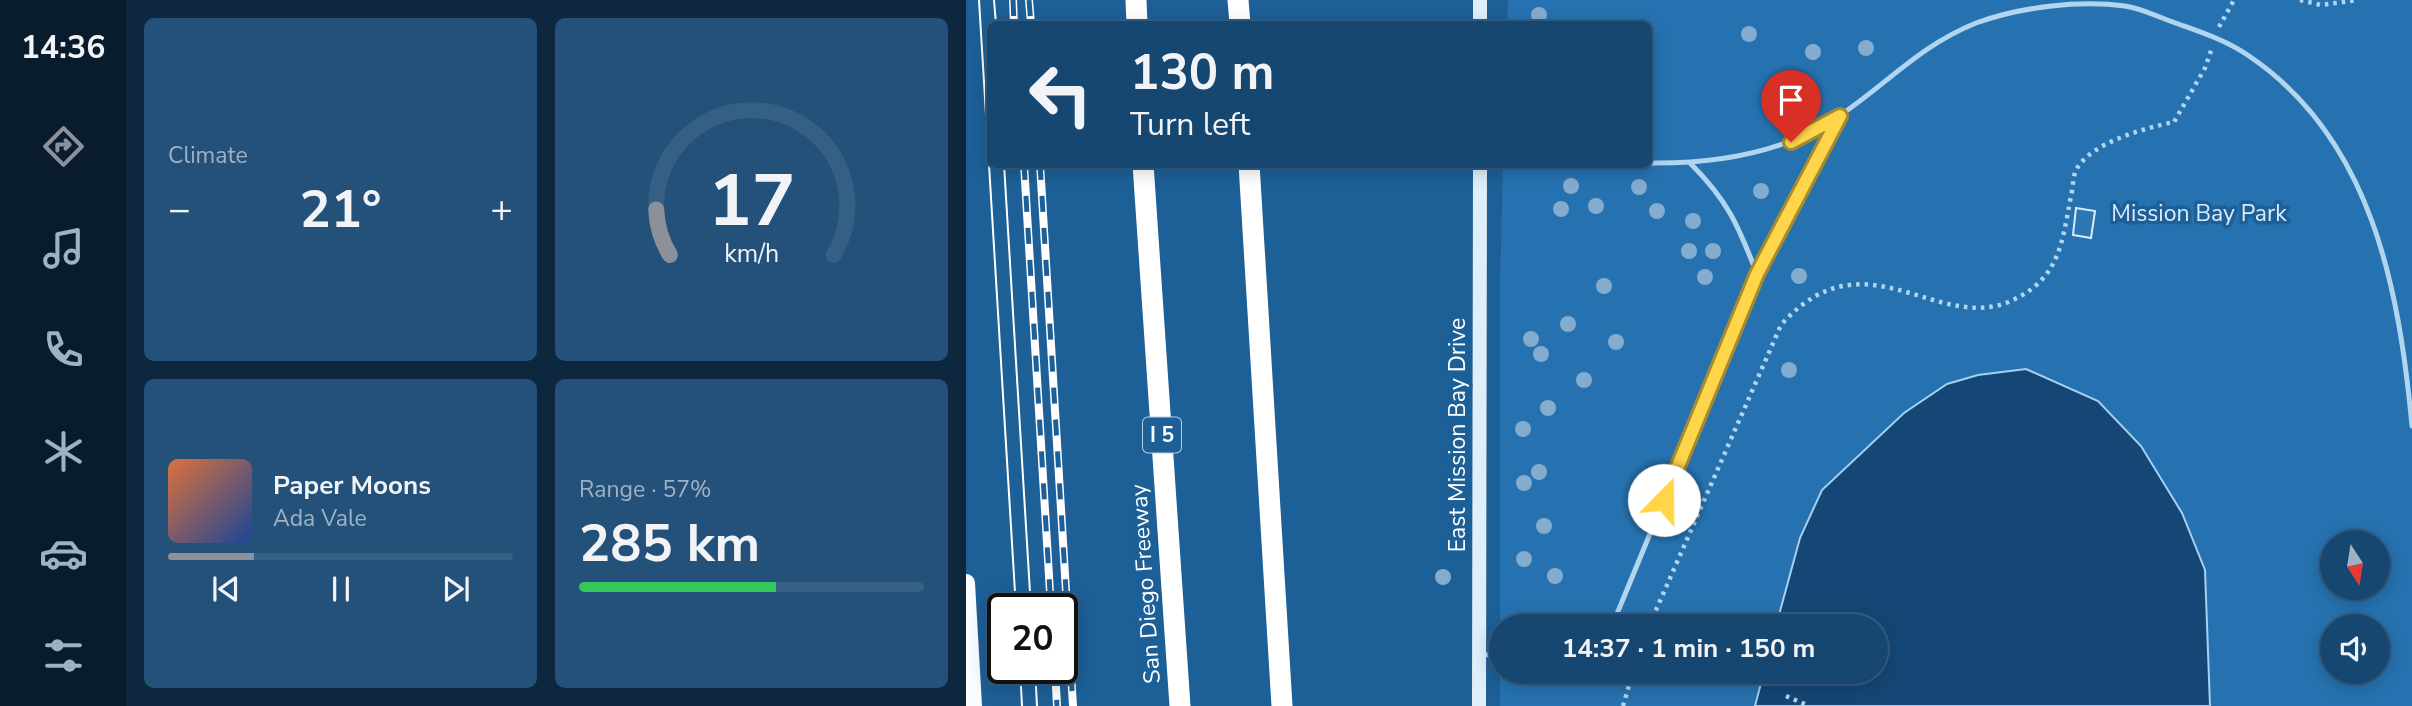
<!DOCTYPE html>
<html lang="en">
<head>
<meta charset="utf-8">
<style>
	:root { --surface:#164771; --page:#235179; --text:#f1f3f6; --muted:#9eb2c3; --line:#355f84; --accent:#8c9099 }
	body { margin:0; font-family:"Nunito Sans",sans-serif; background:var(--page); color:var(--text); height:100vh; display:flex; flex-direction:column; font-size:26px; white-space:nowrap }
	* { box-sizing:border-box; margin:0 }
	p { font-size:23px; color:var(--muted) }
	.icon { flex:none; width:38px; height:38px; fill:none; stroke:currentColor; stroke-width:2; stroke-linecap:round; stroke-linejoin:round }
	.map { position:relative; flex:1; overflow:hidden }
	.details { display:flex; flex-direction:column; gap:18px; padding:18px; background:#0c273e; width:840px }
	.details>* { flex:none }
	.banner { position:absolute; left:21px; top:21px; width:665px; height:147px; border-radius:10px; box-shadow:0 4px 18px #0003,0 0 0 2px var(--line); background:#164771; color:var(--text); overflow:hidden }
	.needle { width:46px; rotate:168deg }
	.controls { position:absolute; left:1354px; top:530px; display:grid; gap:14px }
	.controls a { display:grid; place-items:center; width:70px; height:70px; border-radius:50%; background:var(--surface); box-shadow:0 4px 18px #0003,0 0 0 2px var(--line); font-size:35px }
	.speed { position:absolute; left:21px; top:593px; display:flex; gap:14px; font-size:35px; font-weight:700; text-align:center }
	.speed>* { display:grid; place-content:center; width:91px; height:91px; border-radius:50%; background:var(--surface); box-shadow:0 4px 18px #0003,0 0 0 2px var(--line); line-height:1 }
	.speed .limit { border:4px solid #111; border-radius:10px; background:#fff; color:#111 }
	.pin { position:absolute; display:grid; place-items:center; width:60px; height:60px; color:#fff; margin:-72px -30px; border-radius:50% 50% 50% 0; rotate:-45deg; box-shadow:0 0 7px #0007 }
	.pin .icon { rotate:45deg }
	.me { position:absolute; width:77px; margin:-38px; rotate:22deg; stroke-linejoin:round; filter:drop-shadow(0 0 5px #0008) }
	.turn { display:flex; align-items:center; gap:24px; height:147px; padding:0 28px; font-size:32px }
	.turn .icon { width:91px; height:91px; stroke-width:2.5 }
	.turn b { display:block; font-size:49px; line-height:60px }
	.big { font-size:52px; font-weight:700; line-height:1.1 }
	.details .tile { flex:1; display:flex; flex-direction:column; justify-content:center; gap:10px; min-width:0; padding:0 24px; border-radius:10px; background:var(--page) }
	.details .dial { align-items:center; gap:0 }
	.dial svg { height:182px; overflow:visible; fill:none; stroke:var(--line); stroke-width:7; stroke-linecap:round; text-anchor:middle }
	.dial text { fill:var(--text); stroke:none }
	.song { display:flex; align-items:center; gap:21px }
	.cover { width:84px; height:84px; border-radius:10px; background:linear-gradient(135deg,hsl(20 70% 55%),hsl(220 70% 35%)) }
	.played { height:7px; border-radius:4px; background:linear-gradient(90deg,var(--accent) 25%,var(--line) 25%) }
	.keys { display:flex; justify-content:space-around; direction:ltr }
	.heat { display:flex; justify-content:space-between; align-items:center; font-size:38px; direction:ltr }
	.charge { height:10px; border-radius:5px; background:linear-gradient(90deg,#34c759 57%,var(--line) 0) }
	.details .tiles { flex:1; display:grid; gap:18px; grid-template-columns:repeat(2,1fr) }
	.trip { position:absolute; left:523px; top:614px; width:399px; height:70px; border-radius:35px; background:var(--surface); box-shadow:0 4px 18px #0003,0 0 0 2px var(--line); font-weight:700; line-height:70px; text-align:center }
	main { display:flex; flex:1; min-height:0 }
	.tab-bar { display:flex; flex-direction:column; width:126px; justify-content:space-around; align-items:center; background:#091c2d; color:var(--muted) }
	.tab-bar .icon { width:49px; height:49px }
	.tab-bar .current { color:var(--accent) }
	.tab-bar b { font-size:32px; color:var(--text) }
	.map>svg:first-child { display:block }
	.green { fill:#2672b0; fill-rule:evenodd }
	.water { fill:#144775; stroke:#a5d0f1; stroke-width:2 }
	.building { fill:#2c77b4; stroke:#d8ebfb; stroke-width:2 }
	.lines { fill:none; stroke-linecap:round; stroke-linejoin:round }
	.path { stroke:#b1d4ef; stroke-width:4.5; stroke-dasharray:3.5 5; stroke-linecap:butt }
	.service { stroke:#b1d4ef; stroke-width:5 }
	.secondary { stroke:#dfeefb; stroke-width:14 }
	.primary { stroke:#fafcff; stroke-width:18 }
	.motorway { stroke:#fff; stroke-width:21 }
	.tram { stroke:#fff; stroke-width:2 }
	.rail-casing { stroke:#fff; stroke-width:8 }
	.rail { stroke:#1d5f97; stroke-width:5; stroke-dasharray:16; stroke-linecap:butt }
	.tree { fill:#84acce }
	.route-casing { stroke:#a68a30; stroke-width:18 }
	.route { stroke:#ffd54a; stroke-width:12 }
	.labels { text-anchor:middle; stroke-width:7; stroke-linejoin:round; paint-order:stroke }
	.shield { fill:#1d5f97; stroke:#bbcfe0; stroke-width:2 }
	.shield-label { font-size:21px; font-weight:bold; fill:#fff }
	.park-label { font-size:23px; fill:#d8ebfb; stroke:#1d5f97 }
	.street-label { font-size:23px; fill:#fff; stroke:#1d5f97 }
</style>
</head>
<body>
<main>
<nav class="tab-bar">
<b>14:36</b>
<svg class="icon current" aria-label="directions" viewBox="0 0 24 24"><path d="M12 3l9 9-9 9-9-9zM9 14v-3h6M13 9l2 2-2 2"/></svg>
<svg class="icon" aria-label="music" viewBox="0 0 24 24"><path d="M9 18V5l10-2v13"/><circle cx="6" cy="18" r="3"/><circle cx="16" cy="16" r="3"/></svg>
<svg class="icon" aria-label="phone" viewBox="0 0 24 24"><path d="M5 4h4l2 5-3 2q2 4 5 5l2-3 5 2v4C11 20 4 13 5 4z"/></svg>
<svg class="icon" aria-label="climate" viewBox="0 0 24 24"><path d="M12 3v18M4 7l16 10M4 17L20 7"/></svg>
<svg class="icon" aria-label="car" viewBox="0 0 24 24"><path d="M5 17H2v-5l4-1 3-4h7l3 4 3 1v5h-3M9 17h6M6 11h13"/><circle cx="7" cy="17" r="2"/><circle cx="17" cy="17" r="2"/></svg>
<svg class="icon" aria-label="filters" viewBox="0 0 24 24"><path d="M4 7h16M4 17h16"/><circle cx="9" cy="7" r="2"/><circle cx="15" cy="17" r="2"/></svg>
</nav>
<section class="details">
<div class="tiles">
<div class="tile"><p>Climate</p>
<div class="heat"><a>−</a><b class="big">21°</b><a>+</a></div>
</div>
<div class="tile dial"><svg viewBox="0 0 100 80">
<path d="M14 69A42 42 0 1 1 86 69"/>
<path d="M14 69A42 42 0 0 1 8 49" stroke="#8c9099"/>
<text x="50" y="56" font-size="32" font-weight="700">17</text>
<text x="50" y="72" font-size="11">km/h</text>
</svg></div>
<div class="tile">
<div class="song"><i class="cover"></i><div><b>Paper Moons</b><p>Ada Vale</p></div></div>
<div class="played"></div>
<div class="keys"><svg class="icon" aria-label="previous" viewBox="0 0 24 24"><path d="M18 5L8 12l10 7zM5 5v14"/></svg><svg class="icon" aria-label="pause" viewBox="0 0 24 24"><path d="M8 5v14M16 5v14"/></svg><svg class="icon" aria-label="next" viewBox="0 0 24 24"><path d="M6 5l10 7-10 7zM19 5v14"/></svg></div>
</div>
<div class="tile"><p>Range · 57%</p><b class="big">285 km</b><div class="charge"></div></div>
</div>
</section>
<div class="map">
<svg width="1446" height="706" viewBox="0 0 1446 706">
	<rect width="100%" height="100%" fill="#1d5f97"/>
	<!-- green -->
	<path class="green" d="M542,0H1446V706H1244L1239,570L938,413L856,490L834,538L810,626H536V672H798L789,706H534V283L537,165L682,164V24H541ZM1367,542H1412V588H1367ZM1367,626H1412V672H1367Z"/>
	<!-- water -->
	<polygon class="water" points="1060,369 1132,401 1175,446 1216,513 1239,570 1244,706 789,706 798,672 910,672 910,626 810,626 834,538 856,490 938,413 981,384 1012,375"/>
	<!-- building -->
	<polygon class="building" points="1110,208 1129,211 1125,238 1107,235"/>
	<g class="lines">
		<!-- path -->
		<g class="path">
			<polyline points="1334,0 1355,5 1392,0"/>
			<polyline points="1253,27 1268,0"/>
			<path d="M683,626L815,325C899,230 972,336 1047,300C1094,278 1096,242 1105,196C1107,188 1107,176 1110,170C1125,142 1180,128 1208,122L1239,68L1246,48"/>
			<polyline points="820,696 843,706"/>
			<polyline points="657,706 667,672"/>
		</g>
		<!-- service -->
		<g class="service">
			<path d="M682,163C747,164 818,153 873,116C921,84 953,46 1010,23C1054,7 1112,0 1159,6C1174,8 1190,16 1204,21C1231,31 1259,39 1283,56C1406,139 1433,289 1446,426"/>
			<path d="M725,164C762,201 772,225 791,274"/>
			<polyline points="646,626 791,274 872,118"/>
			<polyline points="514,655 536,654"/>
		</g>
		<!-- secondary -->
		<g class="secondary">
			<polyline points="514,24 514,0"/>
			<polyline points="513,706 514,164"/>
		</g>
		<!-- primary -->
		<polyline class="primary" points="0,583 7,706"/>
		<!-- motorway -->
		<g class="motorway">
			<polyline points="170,0 171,24"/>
			<polyline points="272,0 274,24"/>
			<polyline points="177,164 214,706"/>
			<polyline points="283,164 316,706"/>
		</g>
		<!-- tram -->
		<g class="tram">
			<polyline points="13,0 50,609"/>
			<polyline points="28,0 30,24"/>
			<polyline points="38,164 65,609"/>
			<polyline points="54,668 56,706"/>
			<polyline points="69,668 71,706"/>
		</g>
		<!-- rail casing -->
		<g class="rail-casing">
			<g id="rail">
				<polyline points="47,0 48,24"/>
				<polyline points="63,0 65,24"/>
				<polyline points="58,164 85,609"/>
				<polyline points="74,164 107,706"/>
				<polyline points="89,668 91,706"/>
			</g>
		</g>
		<!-- rail -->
		<use href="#rail" class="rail"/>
	</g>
	<!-- trees -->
	<g class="tree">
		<circle cx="573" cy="15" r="8"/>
		<circle cx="783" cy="34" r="8"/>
		<circle cx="900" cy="48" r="8"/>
		<circle cx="847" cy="52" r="8"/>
		<circle cx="821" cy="106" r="8"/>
		<circle cx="605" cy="186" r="8"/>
		<circle cx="673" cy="187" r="8"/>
		<circle cx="795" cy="191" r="8"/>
		<circle cx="630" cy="206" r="8"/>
		<circle cx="595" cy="209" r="8"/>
		<circle cx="691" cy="211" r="8"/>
		<circle cx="727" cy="221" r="8"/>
		<circle cx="723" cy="251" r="8"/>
		<circle cx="747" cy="251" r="8"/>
		<circle cx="833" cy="276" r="8"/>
		<circle cx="739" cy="277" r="8"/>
		<circle cx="638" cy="286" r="8"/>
		<circle cx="602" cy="324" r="8"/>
		<circle cx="565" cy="339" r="8"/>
		<circle cx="650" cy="342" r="8"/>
		<circle cx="575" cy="354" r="8"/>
		<circle cx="823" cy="370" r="8"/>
		<circle cx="618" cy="380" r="8"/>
		<circle cx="582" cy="408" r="8"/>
		<circle cx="557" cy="429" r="8"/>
		<circle cx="573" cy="472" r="8"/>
		<circle cx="558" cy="483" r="8"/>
		<circle cx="578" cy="526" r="8"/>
		<circle cx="558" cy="559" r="8"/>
		<circle cx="589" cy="576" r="8"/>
		<circle cx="477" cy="577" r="8"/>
	</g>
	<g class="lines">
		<!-- route casing -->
		<g class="route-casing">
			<polyline id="route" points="698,500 791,274 874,116 825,142"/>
		</g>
		<!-- route -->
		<use href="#route" class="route"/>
	</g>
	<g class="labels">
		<!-- shield labels -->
		<rect class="shield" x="177" y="417.5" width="38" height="35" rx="5"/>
		<g class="shield-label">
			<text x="196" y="442">I 5</text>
		</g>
		<!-- park labels -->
		<g class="park-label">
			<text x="1233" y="221">Mission Bay Park</text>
		</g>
		<!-- street labels -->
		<g class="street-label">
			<text transform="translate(491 435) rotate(-90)" y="8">East Mission Bay Drive</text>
			<text transform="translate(179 584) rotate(-94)" y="8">San Diego Freeway</text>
		</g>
	</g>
</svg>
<div class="controls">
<a><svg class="needle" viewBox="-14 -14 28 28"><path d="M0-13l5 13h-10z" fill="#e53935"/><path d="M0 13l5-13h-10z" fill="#9eb2c3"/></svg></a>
<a><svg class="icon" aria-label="sound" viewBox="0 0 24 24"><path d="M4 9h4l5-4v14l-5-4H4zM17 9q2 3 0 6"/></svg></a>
</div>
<div class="speed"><div class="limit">20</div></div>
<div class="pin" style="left:825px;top:142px;background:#d93025"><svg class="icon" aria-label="arrive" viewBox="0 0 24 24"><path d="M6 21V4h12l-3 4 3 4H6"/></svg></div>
<svg class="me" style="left:698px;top:500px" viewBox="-20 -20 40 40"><circle r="19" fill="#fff"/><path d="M0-13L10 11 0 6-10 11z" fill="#ffd54a"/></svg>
<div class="trip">14:37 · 1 min · 150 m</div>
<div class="banner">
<div class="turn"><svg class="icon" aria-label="left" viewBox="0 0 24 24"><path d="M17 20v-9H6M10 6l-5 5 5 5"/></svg><div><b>130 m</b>Turn left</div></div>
</div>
</div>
</main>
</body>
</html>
